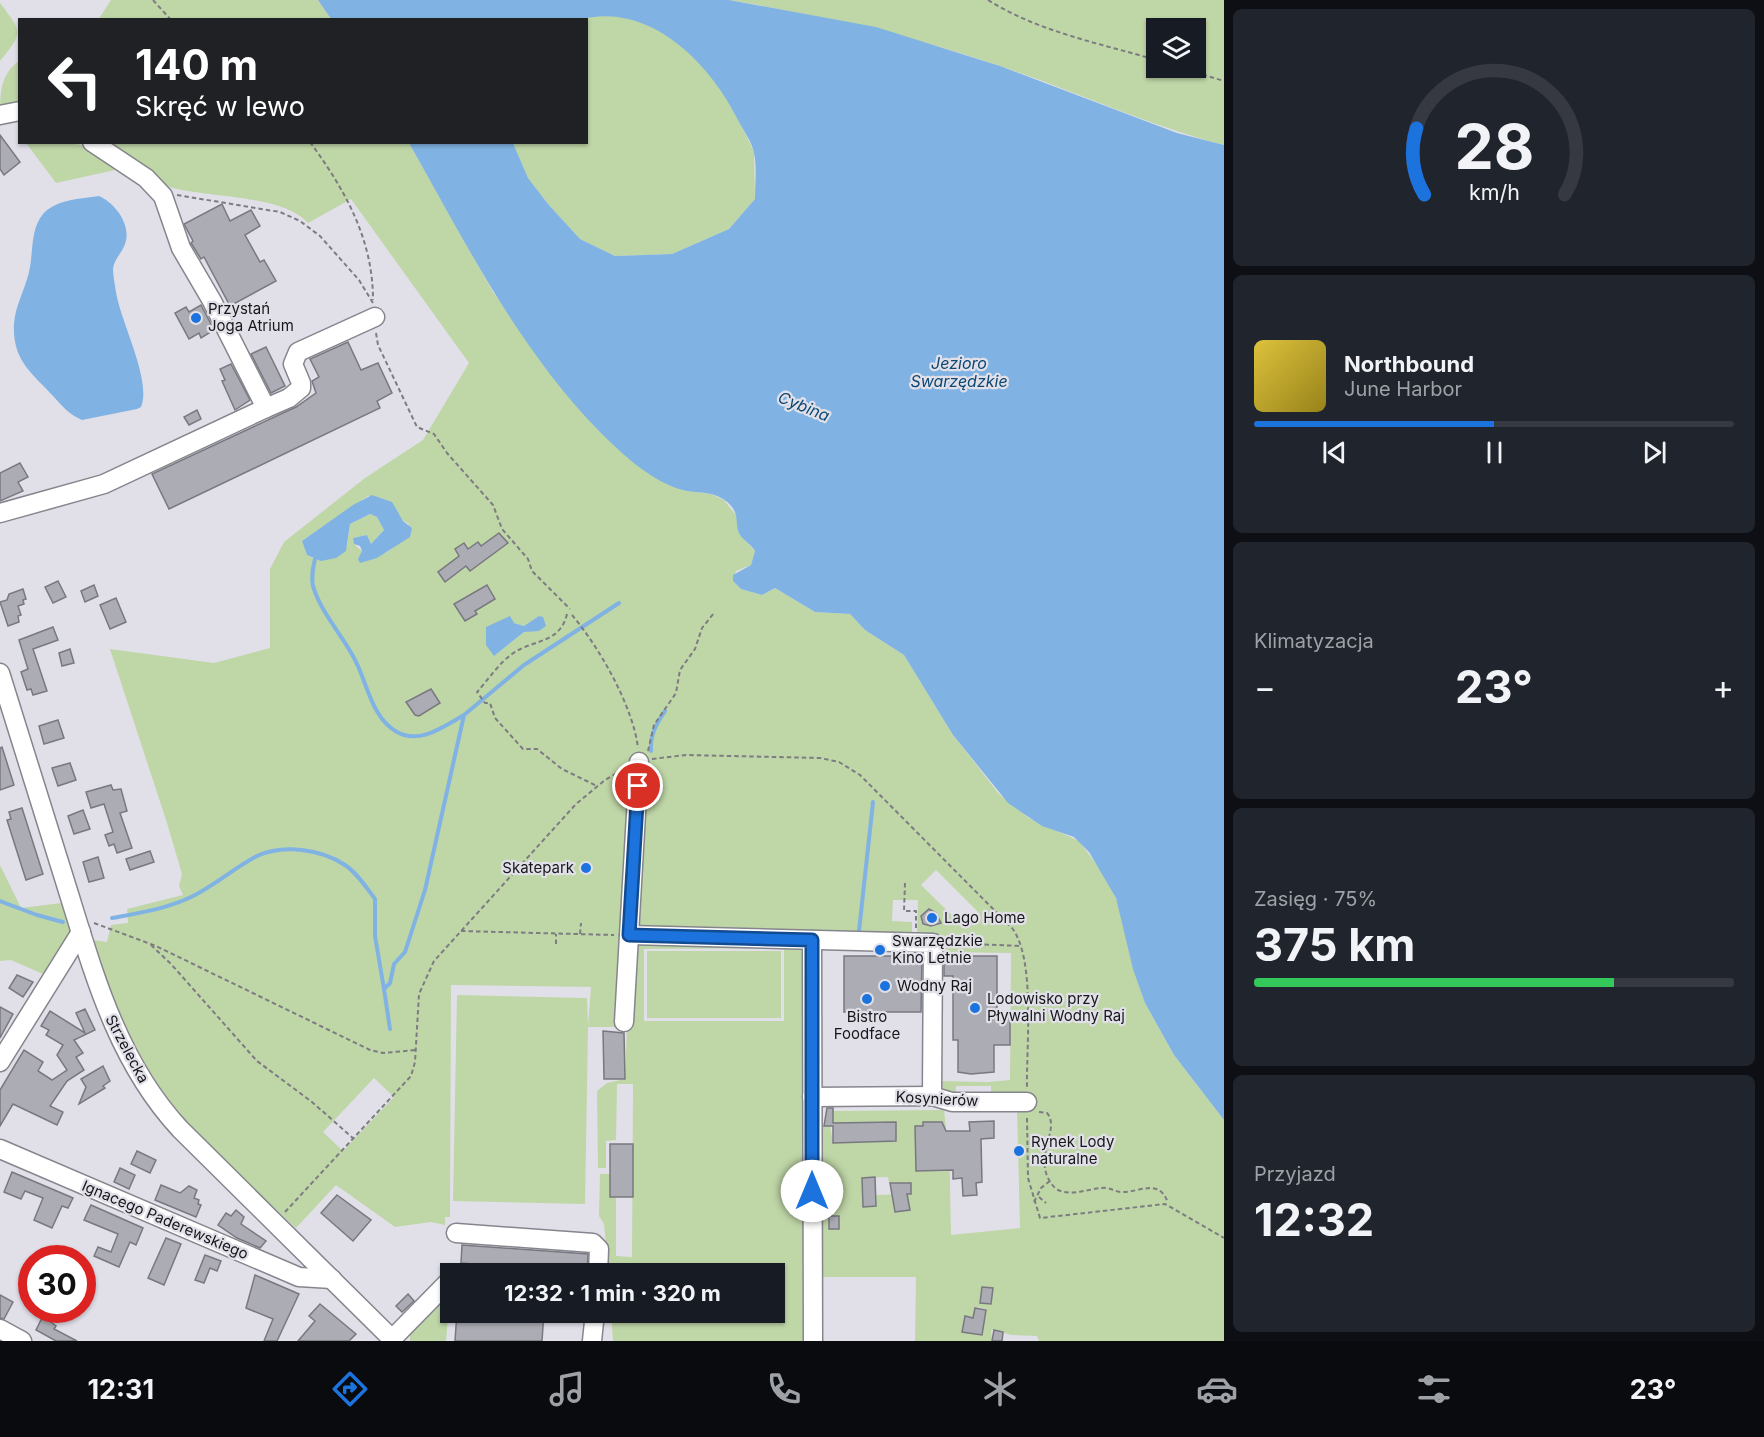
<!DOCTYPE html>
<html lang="pl">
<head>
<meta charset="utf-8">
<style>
	:root { --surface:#171b24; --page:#20242c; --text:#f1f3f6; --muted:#9ea1a6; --line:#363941; --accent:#1c73dd }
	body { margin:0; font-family:Inter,sans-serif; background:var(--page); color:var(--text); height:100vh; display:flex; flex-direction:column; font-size:22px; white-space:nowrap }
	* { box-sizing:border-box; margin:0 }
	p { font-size:20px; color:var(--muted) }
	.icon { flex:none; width:33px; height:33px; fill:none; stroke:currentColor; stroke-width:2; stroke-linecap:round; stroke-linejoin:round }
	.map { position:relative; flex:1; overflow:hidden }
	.sheet { display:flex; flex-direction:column; gap:9px; padding:9px; background:#0d0f14; width:540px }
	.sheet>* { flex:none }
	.banner { position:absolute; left:18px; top:18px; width:570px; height:126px; border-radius:0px; box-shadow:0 2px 4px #0004; background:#202124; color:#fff; overflow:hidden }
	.buttons { position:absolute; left:1146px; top:18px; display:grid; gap:12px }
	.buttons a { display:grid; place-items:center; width:60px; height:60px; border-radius:0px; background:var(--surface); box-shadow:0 2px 4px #0004; font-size:30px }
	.speed { position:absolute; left:18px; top:1245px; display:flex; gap:12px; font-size:30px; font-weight:700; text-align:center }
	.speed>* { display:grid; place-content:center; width:78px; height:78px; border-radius:50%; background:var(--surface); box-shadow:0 2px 4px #0004; line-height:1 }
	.speed .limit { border:9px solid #d22; background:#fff; color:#111 }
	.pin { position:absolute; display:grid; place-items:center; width:51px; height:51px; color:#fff; margin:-26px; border:3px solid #fff; border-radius:50%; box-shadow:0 2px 6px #0007 }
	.me { position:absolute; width:66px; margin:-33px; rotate:0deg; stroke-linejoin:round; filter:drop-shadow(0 0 4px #0008) }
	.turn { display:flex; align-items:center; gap:21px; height:126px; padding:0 18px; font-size:27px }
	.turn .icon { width:78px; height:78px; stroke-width:2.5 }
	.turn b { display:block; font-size:42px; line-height:51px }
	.big { font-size:45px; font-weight:700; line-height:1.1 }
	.sheet .widget { flex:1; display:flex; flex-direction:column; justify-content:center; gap:9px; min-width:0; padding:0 21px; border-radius:9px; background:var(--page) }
	.sheet .dial { align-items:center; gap:0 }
	.dial svg { height:156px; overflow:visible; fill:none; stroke:var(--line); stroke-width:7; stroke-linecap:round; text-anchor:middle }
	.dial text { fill:var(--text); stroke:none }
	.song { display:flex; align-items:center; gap:18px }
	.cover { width:72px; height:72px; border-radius:9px; background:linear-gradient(135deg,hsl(50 70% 55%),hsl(50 70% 35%)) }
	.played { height:6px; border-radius:3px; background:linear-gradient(90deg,var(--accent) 50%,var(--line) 50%) }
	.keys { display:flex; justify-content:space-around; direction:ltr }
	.heat { display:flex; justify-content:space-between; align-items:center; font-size:33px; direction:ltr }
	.charge { height:9px; border-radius:4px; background:linear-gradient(90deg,#34c759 75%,var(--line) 0) }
	.trip { position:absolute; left:440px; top:1263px; width:345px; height:60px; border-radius:0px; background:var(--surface); box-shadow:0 2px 4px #0004; font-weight:700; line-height:60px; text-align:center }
	.menu { display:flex; height:96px; justify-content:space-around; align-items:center; background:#090b0e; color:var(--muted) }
	.menu .icon { width:42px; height:42px }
	.menu .selected { color:var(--accent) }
	.menu b { font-size:27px; color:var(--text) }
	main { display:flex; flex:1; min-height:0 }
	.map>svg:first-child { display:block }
	.green { fill:#bfd6a7; fill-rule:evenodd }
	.water { fill:#80b3e3 }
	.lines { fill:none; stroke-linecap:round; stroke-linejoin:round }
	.stream { stroke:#80b3e3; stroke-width:4 }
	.building { fill:#acacb4; stroke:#797880; stroke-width:1.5 }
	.minor-casing { stroke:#85858d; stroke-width:21 }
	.path { stroke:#7d7c82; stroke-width:2; stroke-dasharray:4.5 3; stroke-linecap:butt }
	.minor { stroke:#fff; stroke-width:18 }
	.route-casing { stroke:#124b90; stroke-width:15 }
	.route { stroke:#1c73dd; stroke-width:10 }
	.poi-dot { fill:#1c73dd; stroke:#e1e0e9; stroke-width:2 }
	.labels { text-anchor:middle; stroke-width:4.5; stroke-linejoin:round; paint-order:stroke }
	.poi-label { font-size:15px; fill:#17171a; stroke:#e1e0e9; text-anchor:start }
	.street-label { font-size:15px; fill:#17171a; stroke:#e1e0e9 }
	.water-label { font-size:16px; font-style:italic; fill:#0d4774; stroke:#e1e0e9 }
</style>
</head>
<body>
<main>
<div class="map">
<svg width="1224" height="1341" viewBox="0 0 1224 1341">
	<rect width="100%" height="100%" fill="#e1e0e9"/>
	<!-- green -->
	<g class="green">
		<polygon points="111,0 318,0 331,19 98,20"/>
		<path d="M729,0H1224V145C1147,125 1075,91 1000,66C911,35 821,16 729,0ZM1156,28H1196V68H1156Z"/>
		<path d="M0,3C22,32 24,32 0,61Z"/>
		<polygon points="591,15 637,16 693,52 729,100 754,152 755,199 729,229 672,254 615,256 580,239 548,204 528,178 513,143 586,142 586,20 578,19"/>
		<path d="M19,61V104L0,111C0,90 2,73 19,61Z"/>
		<path d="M26,143C66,143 88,137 115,170L56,183Z"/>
		<path d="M105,143H409L493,292L556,379L599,431L682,490L711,494L724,500L739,519L740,535L755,551L751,565L736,571L733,581L741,589L762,595L775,588L815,612L850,614L865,630L904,655L953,735L999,794L1029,818L1079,841L1110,883L1119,907L1145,1003L1174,1055L1224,1120V1341H1039L1037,1336L1012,1335L991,1330L992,1341H915L916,1277H823V1126H830L833,1143L865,1142V1123H833V1111L944,1110L946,1128H943L942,1122H923V1126H915L916,1170L949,1134L951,1235L1020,1228L1017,1109L991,1096V1086H956V1096L945,1092L940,1081L988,1082L1010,1080L1011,953L941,952V937H917L918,900H893L892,921L912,922V937L803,947L806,1337L802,1341H613L611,1313L774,1312V1274L609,1273L604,1224L599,1216L600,1174H610V1196L616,1197V1256L632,1257L633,1084H617L616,1140L606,1141V1168H598L597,1091L607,1083L625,1079L627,1027H588L585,1204L453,1201L457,995L587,998L588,1026L591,987L451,985L450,1217H445V1225L431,1222L395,1227L336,1185L296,1228C255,1188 201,1143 167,1097C132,1049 112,996 93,940L107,942L111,925L128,923L127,909L183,895L179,886L182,874L167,823L110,649L214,663L270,648V569L284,542L365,478L423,440L469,363L351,199L308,223C282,194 206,198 170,187C151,182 122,155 105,143ZM368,496C402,499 387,513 409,524C400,547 385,559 360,557L362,551L355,545L353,538L367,535L371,544L384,530L377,517L370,514L350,524L347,546L315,559L307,555L302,541ZM539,616L532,630L524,632L494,656L514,623L525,626ZM936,870L980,914L966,929L921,885ZM784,948V1021H644V949ZM374,1078L394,1097L343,1151L323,1132ZM896,1122V1140L873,1141V1122ZM888,1177L889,1183H911V1194L875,1195L876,1206L863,1207L862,1178ZM978,1307L986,1309L982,1335L962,1332L964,1317L973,1318Z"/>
		<polygon points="0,865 21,908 62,903 71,931 43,974 11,960 0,961"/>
		<rect x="647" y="951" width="134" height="67"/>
		<polygon points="450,1296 446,1341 410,1341 410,1334"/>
	</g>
	<!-- water -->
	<g class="water">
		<path d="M318,0H729L876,27L1000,66L1177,133L1224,145V1120L1174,1055L1145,1003L1133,969L1116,898L1089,852L1074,837L1042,826L1008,803L953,735L904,655L865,630L850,614L815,612L775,588L762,595L741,589L733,581V575L751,565L755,551C751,544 744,541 740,535C733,524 743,512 723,499C709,490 694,494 679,489C649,479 622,454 599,431C518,348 465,242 409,143H513L528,178L548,204L580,239L615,256L672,254L729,229L755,199C755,184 757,167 754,153C752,142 743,130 738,120C710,63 649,0 578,20L331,19Z"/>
		<path d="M99,196C115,203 132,225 125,244C122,253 114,259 113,269C113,276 115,285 116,292C121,323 152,381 141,407L137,409L82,420C69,414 64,408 54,397C33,374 12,361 14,324C15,305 27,286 30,267C33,250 31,228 43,214C57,199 80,199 99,196Z"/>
		<polygon points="372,495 392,502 403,521 412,528 410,537 377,558 360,563 358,559 362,551 360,546 354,544 353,538 367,535 371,544 384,530 377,517 370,514 350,524 346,551 336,558 321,561 307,555 302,541 353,505"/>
		<polygon points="510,616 514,623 524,626 539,616 543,617 546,626 539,631 524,632 494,656 486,645 486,627"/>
	</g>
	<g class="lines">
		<!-- stream -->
		<g class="stream">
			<path d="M315,559C313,568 311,576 313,586C321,613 341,633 354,658C367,681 371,718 397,732C420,745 444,726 464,715"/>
			<path d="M651,751C650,735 656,724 665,711"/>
			<polyline points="647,784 648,770"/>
			<polyline points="0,901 37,915 63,922"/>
			<path d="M112,918C139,913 166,909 191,897C214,886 234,868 257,856C283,844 321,849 345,865C357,873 366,887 375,899V936L384,989L390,983L394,964L405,952L425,890L464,715L524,665L619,603"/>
			<polyline points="859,931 873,802"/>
			<polyline points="384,989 390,1029"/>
		</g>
	</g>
	<!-- building -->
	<g class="building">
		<polygon points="0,135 20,162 4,175 0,169"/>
		<polygon points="222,204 230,221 251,210 260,226 245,235 260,262 264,260 276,281 230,306 204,257 201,259 191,243 193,241 184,224"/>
		<polygon points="201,305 214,330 201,338 199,333 189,339 175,313 186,307 189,312"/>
		<polygon points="348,342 361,370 378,363 392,393 377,401 380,408 169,509 152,474 296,407 316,393 312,381 319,377 310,359"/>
		<polygon points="266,347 285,386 271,393 251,354"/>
		<polygon points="231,364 250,400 235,410 222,381 225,380 220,369"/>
		<polygon points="197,410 201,419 189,425 184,417"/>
		<polygon points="20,463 28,477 18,482 23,491 0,501 0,473"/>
		<polygon points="499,533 508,543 470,571 466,566 445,582 438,572 459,556 455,549 464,543 468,549 478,542 481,546"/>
		<polygon points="58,581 66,597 53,603 45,587"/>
		<polygon points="94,585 98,596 85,602 81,591"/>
		<polygon points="487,585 495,599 475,611 477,614 465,621 454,604"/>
		<polygon points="23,589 26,599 23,600 24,604 18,606 21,615 18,616 19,622 8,626 0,602 7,600 9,594"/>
		<polygon points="116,598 126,622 110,629 100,605"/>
		<polygon points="53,627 58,640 33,649 47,691 33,695 31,689 27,690 21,672 28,669 19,640"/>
		<polygon points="70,649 74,663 62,666 59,653"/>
		<polygon points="431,689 440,703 419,716 415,715 406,702"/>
		<polygon points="58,720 64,738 44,744 39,726"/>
		<polygon points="2,747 14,785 0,790 0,748"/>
		<polygon points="70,763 76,780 58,786 52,768"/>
		<polygon points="111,785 113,790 121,789 127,811 120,813 132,848 117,853 114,844 109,846 105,835 113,832 104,804 91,808 86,792"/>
		<polygon points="22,808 43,874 26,880 7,820 11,819 9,812"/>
		<polygon points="83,810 90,829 74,834 68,816"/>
		<polygon points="150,851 154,862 130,870 126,859"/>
		<polygon points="98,857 104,878 89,882 83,862"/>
		<polygon points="929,909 936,913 941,923 931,926 923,924 921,916"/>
		<polygon points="844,956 922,956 921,1012 844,1012"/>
		<polygon points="954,956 997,956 997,1018 1010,1018 1010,1045 994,1045 994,1072 971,1074 958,1072 958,1040 953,1040 953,976 944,976 944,957"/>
		<polygon points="17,975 33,982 23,997 9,988"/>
		<polygon points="0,1007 13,1014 0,1038"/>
		<polygon points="85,1009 95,1030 74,1040 83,1053 76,1057 84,1070 67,1081 50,1106 63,1112 57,1125 13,1104 0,1126 0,1090 24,1050 43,1062 38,1071 52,1080 67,1070 57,1055 63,1045 46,1035 49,1030 41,1026 50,1011 85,1033 76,1013"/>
		<polygon points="603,1031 624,1033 625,1079 604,1079"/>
		<polygon points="103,1066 110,1081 103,1086 105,1088 79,1104 86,1087 81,1079"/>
		<polygon points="827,1108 833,1108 833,1123 896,1122 896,1141 833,1143 833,1126 824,1126"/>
		<polygon points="994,1121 994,1138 981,1139 982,1182 976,1183 977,1195 963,1196 962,1178 953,1179 953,1170 916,1171 915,1126 923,1126 923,1122 942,1122 946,1131 970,1131 969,1122"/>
		<rect x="610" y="1144" width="23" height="53"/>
		<polygon points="137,1151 156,1160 150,1173 131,1164"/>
		<polygon points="120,1168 135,1175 129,1189 114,1182"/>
		<polygon points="12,1172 73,1198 68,1208 62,1206 52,1228 34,1220 43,1198 25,1191 21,1199 4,1192"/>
		<polygon points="875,1177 876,1206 863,1207 862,1178"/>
		<polygon points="890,1183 911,1183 911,1194 907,1194 910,1210 895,1212"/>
		<polygon points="161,1185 180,1193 189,1186 197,1190 194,1198 199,1200 198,1204 201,1205 196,1217 155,1200"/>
		<polygon points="337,1195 371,1220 353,1241 321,1213"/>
		<polygon points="91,1205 143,1228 136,1245 130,1242 119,1267 94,1256 98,1247 111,1252 118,1234 84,1220"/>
		<polygon points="236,1210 244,1217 241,1224 266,1241 260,1248 237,1238 218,1225 226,1213 231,1216"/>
		<rect x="829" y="1216" width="10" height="13"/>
		<polygon points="166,1238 181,1244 164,1285 148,1278"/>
		<polygon points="462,1245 588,1254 587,1273 461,1263"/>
		<polygon points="205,1255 221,1261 217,1271 210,1268 204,1283 195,1280"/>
		<polygon points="255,1275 299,1294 277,1341 264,1341 273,1319 246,1308"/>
		<polygon points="982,1287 993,1288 991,1304 980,1303"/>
		<polygon points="408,1294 414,1301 402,1312 396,1306"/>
		<polygon points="0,1295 13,1302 4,1319 0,1318"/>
		<polygon points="320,1304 356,1334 349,1341 298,1341 315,1321 309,1316"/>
		<polygon points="975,1308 986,1310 982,1335 962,1332 965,1316 973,1318"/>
		<polygon points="457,1312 544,1312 542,1341 455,1341"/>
		<polygon points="43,1316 56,1326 54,1329 77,1341 56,1341 36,1330"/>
		<polygon points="994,1330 1003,1332 1002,1341 992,1341"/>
	</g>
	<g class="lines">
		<!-- minor casing -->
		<g class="minor-casing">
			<g id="minor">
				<polyline points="0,115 20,111"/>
				<polyline points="92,142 146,178 163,196 181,248 212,301 266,408 289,398 301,388 301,383 293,364 298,352 375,317"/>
				<polyline points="0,513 104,484 266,408"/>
				<path d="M0,673C21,741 43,810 64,878C92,967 115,1059 180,1129L394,1341"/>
				<polyline points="629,935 933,943 932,1096"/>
				<polyline points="812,940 813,1341"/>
				<polyline points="624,1022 639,762"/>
				<polyline points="0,1062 81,932"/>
				<polyline points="812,1097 932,1096 952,1102 1027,1102"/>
				<polyline points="0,1149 299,1277 332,1279"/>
				<polyline points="456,1233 593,1243 599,1249 598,1274"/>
				<polyline points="462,1274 475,1274"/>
				<polyline points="0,1329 22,1341"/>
				<polyline points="392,1339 450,1280"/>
				<polyline points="592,1341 595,1312"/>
			</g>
		</g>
		<!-- path -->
		<g class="path">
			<polyline points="153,0 171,20"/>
			<path d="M988,0C1039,32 1099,43 1156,60"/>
			<polyline points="1181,68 1224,81"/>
			<path d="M310,142C345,190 373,239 373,300"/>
			<polyline points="177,195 280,212 300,221 320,236 359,280 373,303"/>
			<polyline points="376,333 378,345 417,427 434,434 447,453 493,505 502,529 528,559 532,571 570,609"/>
			<path d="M567,614C560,644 533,639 512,654C499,663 488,680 477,692L485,703H490L495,718L523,749H537L562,769L597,786"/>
			<path d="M572,615C599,647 633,706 638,748"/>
			<polyline points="648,751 654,725 676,693 680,670 695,649 702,628 714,613"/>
			<path d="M652,759L686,755L820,758L839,762L860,775L1012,928C1036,959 1026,1048 1027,1088"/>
			<polyline points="905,883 904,911 916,911 916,928"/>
			<polyline points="94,923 156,946 370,1050 383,1053 416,1050"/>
			<polyline points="461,931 614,935"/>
			<polyline points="580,934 581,923"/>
			<polyline points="947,943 1022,946"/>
			<polyline points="556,944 556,934"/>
			<polyline points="151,945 171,964 257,1061 312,1102 354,1139"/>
			<path d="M1039,1112L1047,1113C1062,1130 1028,1161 1056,1189C1071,1197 1087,1189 1102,1188C1109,1187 1114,1191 1120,1192C1140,1193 1159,1177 1168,1203"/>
			<polyline points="1027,1118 1028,1178 1040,1218 1165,1204 1224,1238"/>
			<polyline points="1039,1197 1046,1203"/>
			<polyline points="1034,1202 1041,1188 1050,1181"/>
			<polyline points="285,1212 411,1076 415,1062 419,994 434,961 576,804 605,780 624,769"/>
		</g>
		<!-- minor -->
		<use href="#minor" class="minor"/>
	</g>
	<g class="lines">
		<!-- route casing -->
		<g class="route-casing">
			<polyline id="route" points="638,786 629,935 812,940 812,1191"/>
		</g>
		<!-- route -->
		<use href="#route" class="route"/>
	</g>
	<!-- markers -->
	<g class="poi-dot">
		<circle cx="196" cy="318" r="6"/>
		<circle cx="586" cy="868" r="6"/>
		<circle cx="932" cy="918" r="6"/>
		<circle cx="880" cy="950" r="6"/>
		<circle cx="885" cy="986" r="6"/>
		<circle cx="867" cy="999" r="6"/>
		<circle cx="975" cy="1008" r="6"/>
		<circle cx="1019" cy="1151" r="6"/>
	</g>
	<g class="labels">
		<!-- poi labels -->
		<g class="poi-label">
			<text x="208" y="314">Przystań<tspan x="208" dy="17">Joga Atrium</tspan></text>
			<text x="574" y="873" text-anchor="end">Skatepark</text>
			<text x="944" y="923">Lago Home</text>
			<text x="892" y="946">Swarzędzkie<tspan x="892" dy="17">Kino Letnie</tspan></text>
			<text x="897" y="991">Wodny Raj</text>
			<text x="987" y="1004">Lodowisko przy<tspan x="987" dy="17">Pływalni Wodny Raj</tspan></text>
			<text x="867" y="1022" text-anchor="middle">Bistro<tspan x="867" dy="17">Foodface</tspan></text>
			<text x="1031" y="1147">Rynek Lody<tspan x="1031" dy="17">naturalne</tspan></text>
		</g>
		<!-- street labels -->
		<g class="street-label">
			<text transform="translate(127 1049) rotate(62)" y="5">Strzelecka</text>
			<text transform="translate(937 1099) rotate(3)" y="5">Kosynierów</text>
			<text transform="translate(165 1220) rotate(23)" y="5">Ignacego Paderewskiego</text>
		</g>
		<!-- water labels -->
		<g class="water-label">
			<text x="959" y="369">Jezioro<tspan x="959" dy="18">Swarzędzkie</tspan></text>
			<text transform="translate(804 406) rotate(22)" y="6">Cybina</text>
		</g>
	</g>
</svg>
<div class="buttons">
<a><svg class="icon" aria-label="layers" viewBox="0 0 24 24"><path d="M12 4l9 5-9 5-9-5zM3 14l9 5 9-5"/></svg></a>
</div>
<div class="speed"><div class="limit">30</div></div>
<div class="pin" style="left:638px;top:786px;background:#d93025"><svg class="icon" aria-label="arrive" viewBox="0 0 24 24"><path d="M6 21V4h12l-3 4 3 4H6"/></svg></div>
<svg class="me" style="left:812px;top:1191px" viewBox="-20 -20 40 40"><circle r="19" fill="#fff"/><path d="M0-13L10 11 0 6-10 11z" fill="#1c73dd"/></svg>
<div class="trip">12:32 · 1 min · 320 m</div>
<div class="banner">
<div class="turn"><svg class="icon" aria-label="left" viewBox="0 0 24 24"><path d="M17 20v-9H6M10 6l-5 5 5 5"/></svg><div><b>140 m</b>Skręć w lewo</div></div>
</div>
</div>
<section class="sheet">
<div class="widget dial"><svg viewBox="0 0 100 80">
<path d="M14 69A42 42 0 1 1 86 69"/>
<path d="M14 69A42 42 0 0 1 10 35" stroke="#1c73dd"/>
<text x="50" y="56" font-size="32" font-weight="700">28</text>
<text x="50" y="72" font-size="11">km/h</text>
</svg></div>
<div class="widget">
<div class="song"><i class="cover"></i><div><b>Northbound</b><p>June Harbor</p></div></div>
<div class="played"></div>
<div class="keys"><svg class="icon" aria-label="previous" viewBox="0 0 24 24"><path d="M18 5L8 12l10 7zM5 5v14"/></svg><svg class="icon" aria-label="pause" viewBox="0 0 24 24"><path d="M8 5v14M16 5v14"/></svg><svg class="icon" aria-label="next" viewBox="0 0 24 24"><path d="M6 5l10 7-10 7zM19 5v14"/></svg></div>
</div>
<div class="widget"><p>Klimatyzacja</p>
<div class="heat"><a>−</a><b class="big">23°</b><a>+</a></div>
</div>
<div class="widget"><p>Zasięg · 75%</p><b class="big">375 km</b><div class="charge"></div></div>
<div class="widget"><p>Przyjazd</p><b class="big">12:32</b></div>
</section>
</main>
<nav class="menu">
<b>12:31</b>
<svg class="icon selected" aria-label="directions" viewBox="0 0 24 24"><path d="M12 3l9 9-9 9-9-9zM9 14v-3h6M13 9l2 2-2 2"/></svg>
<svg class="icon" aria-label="music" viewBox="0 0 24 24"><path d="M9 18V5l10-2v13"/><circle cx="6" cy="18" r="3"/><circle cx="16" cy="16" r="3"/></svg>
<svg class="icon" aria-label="phone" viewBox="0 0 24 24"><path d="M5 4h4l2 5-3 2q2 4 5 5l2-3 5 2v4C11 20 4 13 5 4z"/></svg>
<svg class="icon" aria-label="climate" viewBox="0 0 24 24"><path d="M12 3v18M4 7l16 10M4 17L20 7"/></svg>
<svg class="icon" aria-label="car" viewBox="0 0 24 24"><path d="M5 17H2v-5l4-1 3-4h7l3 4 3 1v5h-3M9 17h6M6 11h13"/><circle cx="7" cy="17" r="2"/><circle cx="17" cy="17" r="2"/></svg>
<svg class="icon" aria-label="filters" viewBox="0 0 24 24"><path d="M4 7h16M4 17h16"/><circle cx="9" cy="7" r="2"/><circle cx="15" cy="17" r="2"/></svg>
<b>23°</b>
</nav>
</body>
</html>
